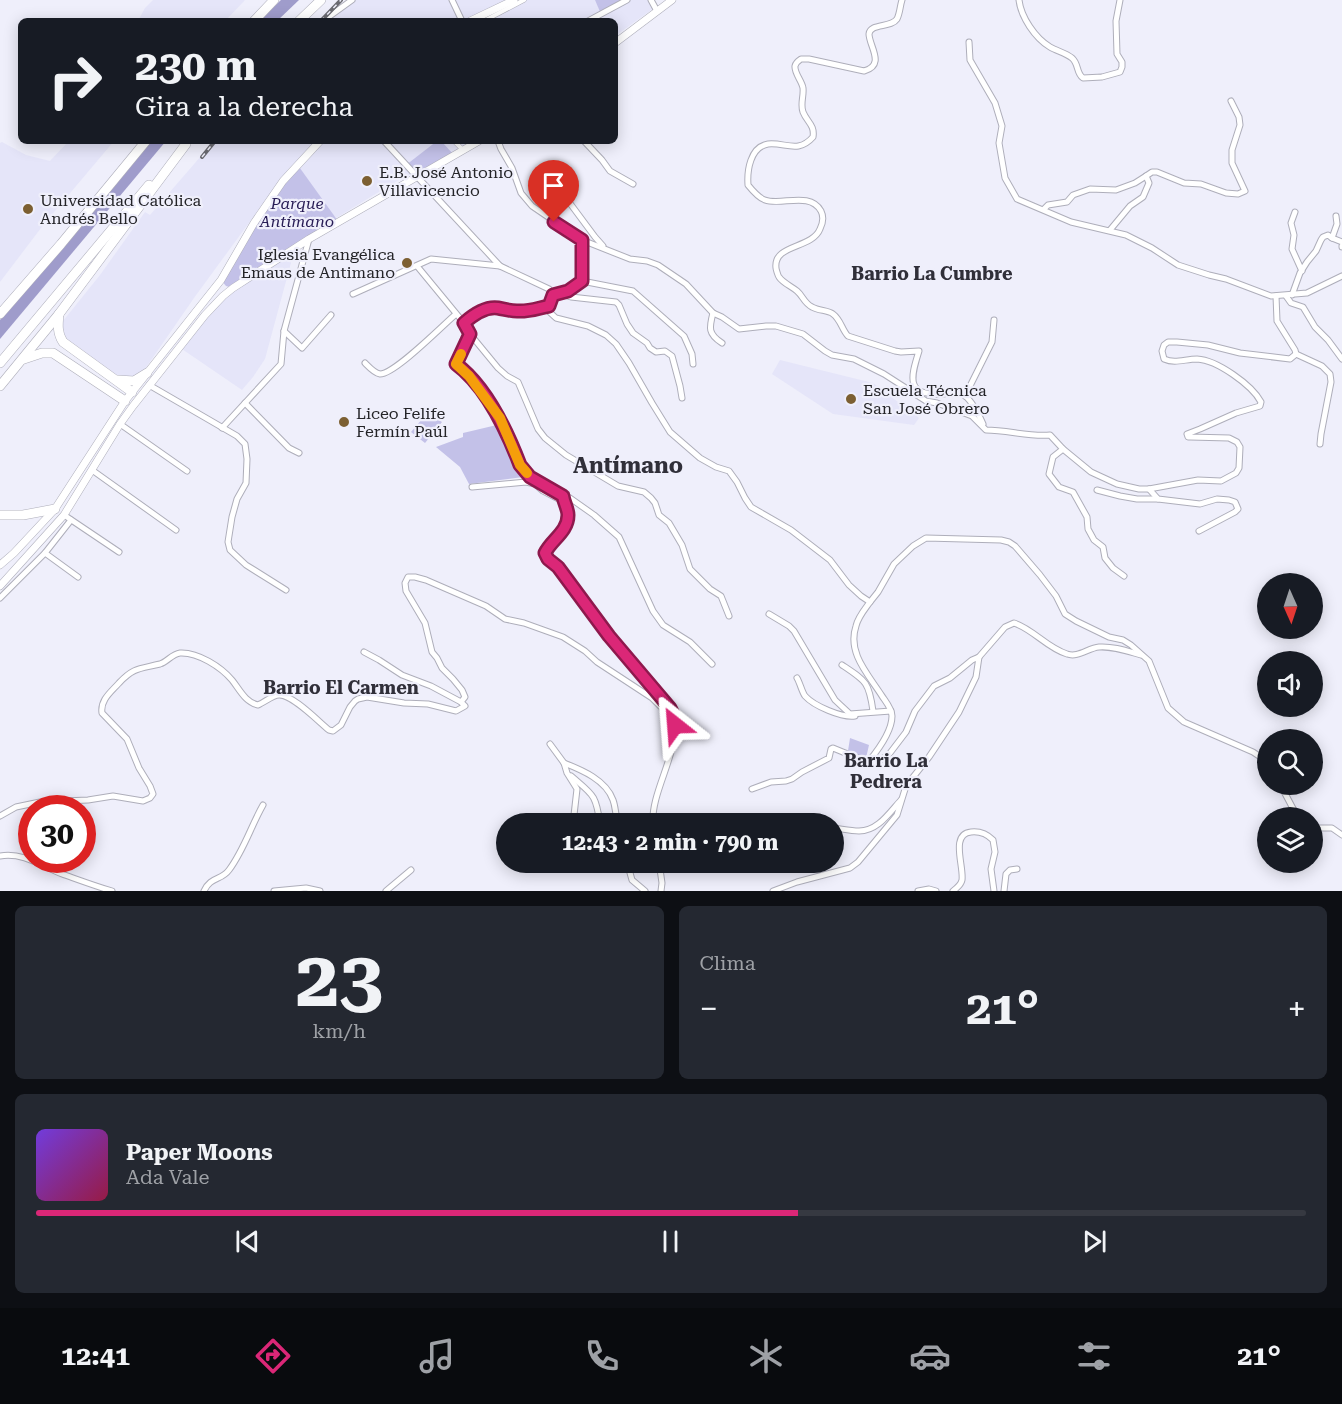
<!DOCTYPE html>
<html lang="es">
<head>
<meta charset="utf-8">
<style>
	:root { --surface:#171b24; --page:#242831; --text:#f1f3f6; --muted:#9ea1a6; --line:#363941; --accent:#db2777 }
	body { margin:0; font-family:"Roboto Serif",serif; background:var(--page); color:var(--text); height:100vh; display:flex; flex-direction:column; font-size:22px; white-space:nowrap }
	* { box-sizing:border-box; margin:0 }
	p { font-size:20px; color:var(--muted) }
	.icon { flex:none; width:33px; height:33px; fill:none; stroke:currentColor; stroke-width:2; stroke-linecap:round; stroke-linejoin:round }
	.map { position:relative; height:891px; overflow:hidden }
	.panel { display:flex; flex-direction:column; gap:15px; padding:15px; background:#0d0f14; flex:1 }
	.panel>* { flex:none }
	.hud { position:absolute; left:18px; top:18px; width:600px; height:126px; border-radius:9px; box-shadow:0 3px 15px #0003; background:#171b24; color:var(--text); overflow:hidden }
	.needle { width:39px; rotate:177deg }
	.fabs { position:absolute; left:1257px; top:573px; display:grid; gap:12px }
	.fabs a { display:grid; place-items:center; width:66px; height:66px; border-radius:50%; background:var(--surface); box-shadow:0 3px 15px #0003; font-size:30px }
	.speed { position:absolute; left:18px; top:795px; display:flex; gap:12px; font-size:30px; font-weight:700; text-align:center }
	.speed>* { display:grid; place-content:center; width:78px; height:78px; border-radius:50%; background:var(--surface); box-shadow:0 3px 15px #0003; line-height:1 }
	.speed .limit { border:9px solid #d22; background:#fff; color:#111 }
	.pin { position:absolute; display:grid; place-items:center; width:51px; height:51px; color:#fff; margin:-62px -26px; border-radius:50% 50% 50% 0; rotate:-45deg; box-shadow:0 0 6px #0007 }
	.pin .icon { rotate:45deg }
	.me { position:absolute; width:66px; margin:-33px; rotate:332deg; stroke-linejoin:round; filter:drop-shadow(0 0 4px #0008) }
	.turn { display:flex; align-items:center; gap:21px; height:126px; padding:0 18px; font-size:27px }
	.turn .icon { width:78px; height:78px; stroke-width:2.5 }
	.turn b { display:block; font-size:42px; line-height:51px }
	.big { font-size:45px; font-weight:700; line-height:1.1 }
	.panel .widget { flex:1; display:flex; flex-direction:column; justify-content:center; gap:9px; min-width:0; padding:0 21px; border-radius:9px; background:var(--page) }
	.panel .dial { align-items:center; gap:0 }
	.dial b { font-size:78px; line-height:1 }
	.song { display:flex; align-items:center; gap:18px }
	.cover { width:72px; height:72px; border-radius:9px; background:linear-gradient(135deg,hsl(260 70% 55%),hsl(340 70% 35%)) }
	.played { height:6px; border-radius:3px; background:linear-gradient(90deg,var(--accent) 60%,var(--line) 60%) }
	.keys { display:flex; justify-content:space-around; direction:ltr }
	.heat { display:flex; justify-content:space-between; align-items:center; font-size:33px; direction:ltr }
	.panel .tiles { flex:1; display:grid; gap:15px; grid-template-columns:1fr 1fr }
	.widget:last-child { grid-column:span 2 }
	.trip { position:absolute; left:496px; top:813px; width:348px; height:60px; border-radius:30px; background:var(--surface); box-shadow:0 3px 15px #0003; font-weight:700; line-height:60px; text-align:center }
	.tab-bar { display:flex; height:96px; justify-content:space-around; align-items:center; background:#090b0e; color:var(--muted) }
	.tab-bar .icon { width:42px; height:42px }
	.tab-bar .on { color:var(--accent) }
	.tab-bar b { font-size:27px; color:var(--text) }
	.map>svg:first-child { display:block }
	.built { fill:#e5e5f9 }
	.green { fill:#c3c1e8 }
	.water { fill:#9f9ccb }
	.lines { fill:none; stroke-linecap:round; stroke-linejoin:round }
	.pedestrian-casing { stroke:#aeaeba; stroke-width:5 }
	.minor-casing { stroke:#aeaeba; stroke-width:7 }
	.tertiary-casing { stroke:#aeaeba; stroke-width:8 }
	.motorway-casing { stroke:#aeaeba; stroke-width:10 }
	.pedestrian { stroke:#fff; stroke-width:4 }
	.minor { stroke:#fff; stroke-width:5 }
	.tertiary { stroke:#fff; stroke-width:7 }
	.motorway { stroke:#fff; stroke-width:9 }
	.rail-casing { stroke:#6a6a71; stroke-width:4 }
	.rail { stroke:#efeffb; stroke-width:1.5; stroke-dasharray:4.5; stroke-linecap:butt }
	.route-casing { stroke:#8e194d; stroke-width:15 }
	.route { stroke:#db2777; stroke-width:10 }
	.slow { stroke:#f59e0b; stroke-width:10 }
	.poi-dot { fill:#7c5f32; stroke:#efeffb; stroke-width:2 }
	.labels { text-anchor:middle; stroke-width:4.5; stroke-linejoin:round; paint-order:stroke }
	.poi-label { font-size:16px; fill:#242428; stroke:#efeffb; text-anchor:start }
	.park-label { font-size:16px; font-style:italic; fill:#281d56; stroke:#efeffb }
	.neighbourhood-label { font-size:18px; font-weight:bold; fill:#302f39; stroke:#efeffb }
	.district-label { font-size:22px; font-weight:bold; fill:#302f39; stroke:#efeffb }
</style>
</head>
<body>
<div class="map">
<svg width="1342" height="891" viewBox="0 0 1342 891">
	<rect width="100%" height="100%" fill="#efeffb"/>
	<!-- built -->
	<g class="built">
		<polygon points="153,0 245,0 225,21 138,21 145,8"/>
		<polygon points="352,0 651,0 654,8 615,36 615,21 326,21"/>
		<polygon points="69,141 114,141 44,224 0,282 0,143 2,142 26,155 50,161"/>
		<polygon points="214,141 475,141 466,148 397,181 336,218 289,168 194,298 136,382 128,384 63,341 60,327 63,321 100,275 145,212 150,215"/>
		<polygon points="295,248 265,359 253,377 242,390 179,347 233,288"/>
		<polygon points="780,360 873,383 919,418 914,425 833,414 772,374"/>
	</g>
	<!-- green -->
	<g class="green">
		<polygon points="595,0 627,0 601,14"/>
		<polygon points="437,141 441,141 455,156 417,178 406,165"/>
		<polygon points="297,164 338,221 233,288 226,286 221,280 285,180"/>
		<polygon points="429,411 442,422 425,443 411,432"/>
		<polygon points="501,424 513,449 523,477 469,484 460,467 436,447 463,437 463,433"/>
		<polygon points="850,738 869,745 866,758 848,751"/>
	</g>
	<!-- water -->
	<g class="water">
		<polygon points="281,0 299,0 277,21 259,21"/>
		<polygon points="150,141 166,141 0,339 0,320"/>
	</g>
	<g class="lines">
		<!-- pedestrian casing -->
		<g class="pedestrian-casing">
			<g id="pedestrian">
				<polyline points="484,21 524,0"/>
				<polyline points="454,141 463,150"/>
			</g>
		</g>
		<!-- minor casing -->
		<g class="minor-casing">
			<g id="minor">
				<polyline points="452,0 462,21"/>
				<polyline points="651,0 657,11"/>
				<path d="M902,0C900,6 900,13 897,19C891,28 870,23 869,34C869,46 886,65 864,71L809,59H801C798,61 796,62 795,66C794,73 802,81 803,88C804,96 800,104 803,112C807,122 815,125 813,137C798,154 785,142 768,144C750,147 747,171 748,185C752,190 759,198 765,200C781,206 810,191 821,211C824,217 823,223 820,229C812,249 773,244 776,268C776,269 778,276 779,277C783,283 791,286 797,291C803,296 804,303 812,307C819,311 828,310 833,314C841,320 842,330 848,336L895,351L901,352L919,351C910,379 906,396 943,394C949,393 956,390 961,393C971,398 979,415 983,424"/>
				<path d="M1019,0C1021,17 1035,38 1050,47C1057,51 1066,53 1072,58C1079,64 1076,73 1083,78L1102,77L1120,72L1122,67V62L1117,54L1116,21L1120,0"/>
				<polyline points="323,21 352,0"/>
				<polyline points="588,21 627,0"/>
				<polyline points="969,42 970,60 995,103 1002,126 999,143 1005,178 1017,199 1071,222 1126,235 1152,248 1178,265 1209,275 1226,279 1271,296 1307,293 1342,276"/>
				<polyline points="384,141 500,266 549,289 553,295"/>
				<path d="M498,141L501,149L512,168L521,193L532,206L582,240L630,259L647,261L658,265L686,284L713,313L722,317L739,329L766,326H776L803,334L825,351L832,355L854,359L884,374L926,401L937,403L972,416L986,430C1008,430 1029,437 1050,435L1063,449L1091,472L1117,484L1139,489H1149L1198,480L1221,481L1236,473L1239,468L1240,447L1237,442L1229,438L1190,437H1188L1187,434L1200,429L1236,413L1260,406L1261,402C1252,385 1217,360 1197,359C1185,359 1175,364 1164,359L1162,351L1164,345L1168,342H1177L1208,345L1240,353L1290,359L1296,354L1295,350L1277,321L1276,296"/>
				<polyline points="584,141 602,160 610,171 633,184"/>
				<polyline points="543,167 595,237 603,246"/>
				<polyline points="1044,209 1048,205 1067,202 1073,195 1090,189 1116,190 1135,183 1146,176"/>
				<polyline points="1295,212 1291,223 1294,235 1292,249 1302,271"/>
				<polyline points="1110,230 1130,206 1143,197 1149,183 1146,176 1152,172 1157,172 1184,183 1201,184 1226,193 1238,194 1245,191 1232,163 1232,150 1240,125 1239,117 1231,101"/>
				<polyline points="1332,238 1342,242"/>
				<polyline points="1342,247 1342,246"/>
				<polyline points="417,266 464,323 470,334 498,368 507,376 518,382 538,429 545,438 566,455 618,486 644,492 651,498 655,503 659,515 669,523 682,545 690,569 710,589 721,596 729,616"/>
				<polyline points="582,281 633,291 684,336 692,354 693,364"/>
				<polyline points="353,294 431,259 500,266"/>
				<polyline points="560,294 568,291 582,281 582,240"/>
				<polyline points="561,294 571,297 616,302 619,305 627,324 633,333 647,343 650,348 656,352 665,351 672,356 680,386 682,398"/>
				<polyline points="1292,295 1300,273 1307,262 1316,251 1321,240 1323,237 1328,235 1332,238 1337,224 1336,216"/>
				<polyline points="1286,296 1291,303 1303,307 1315,327 1328,340 1342,359"/>
				<polyline points="544,307 556,318 588,326 606,335 616,344 629,363 652,403 670,432 700,458 716,467 729,471 737,482 745,498 751,507 791,530 830,560 849,585 861,596 870,602 878,592 894,564 913,546 926,538 1001,540 1009,542 1015,546 1040,575 1056,596 1065,614 1076,621 1109,637 1123,640 1131,645 1149,661 1168,708 1184,722 1253,752 1268,762"/>
				<path d="M713,313C709,328 708,334 722,343"/>
				<polyline points="464,323 478,313 493,308 518,311 538,310 549,306 553,295"/>
				<polyline points="284,331 302,348 331,315"/>
				<path d="M470,334L456,364C485,385 508,431 520,465L530,477L549,489L570,498L594,515L619,537L653,611L663,625L690,642L712,664"/>
				<polyline points="1296,354 1322,366 1330,374 1331,382 1321,434 1320,444"/>
				<path d="M365,363C369,367 374,373 380,374C395,374 443,325 456,314"/>
				<polyline points="149,385 237,436 245,444 247,459 246,483 237,499 232,517 228,542 230,550 246,565 286,590"/>
				<polyline points="965,396 992,342 994,320"/>
				<polyline points="245,403 289,448 299,453"/>
				<polyline points="120,424 187,471"/>
				<polyline points="222,428 281,364 284,331 309,239"/>
				<polyline points="1063,449 1053,457 1049,474 1059,487 1073,492 1087,517 1088,529 1094,540 1103,547 1105,558 1113,568 1124,576"/>
				<polyline points="92,470 176,530"/>
				<polyline points="472,487 526,482 535,484 543,491 564,502"/>
				<polyline points="1149,489 1158,499 1200,504 1217,499 1229,500 1235,502 1238,509 1235,512 1199,531"/>
				<polyline points="1097,490 1120,496 1137,499 1158,499"/>
				<path d="M563,496C564,506 569,514 566,525C558,547 531,545 558,567L609,636L670,708C688,741 650,788 653,824"/>
				<polyline points="64,515 119,552"/>
				<polyline points="45,553 78,577"/>
				<polyline points="0,598 45,553 71,520"/>
				<path d="M870,602C865,609 858,617 856,626C847,653 868,674 882,696C886,702 892,709 892,716C892,731 878,750 869,761L878,762L890,753L906,732L915,711L934,686L950,678L972,660L979,657"/>
				<polyline points="769,614 789,626 794,631 835,700 850,714 891,711"/>
				<polyline points="364,652 379,660 402,675 431,686 461,702"/>
				<path d="M842,665C866,681 869,682 873,711"/>
				<path d="M797,678C800,683 802,692 805,696C814,706 842,718 855,716"/>
				<polyline points="550,744 564,763 567,773 577,789 574,815 572,824"/>
				<path d="M564,763C582,770 606,780 613,800C616,808 615,816 619,824"/>
				<path d="M571,776C593,795 596,794 600,824"/>
				<polyline points="1280,784 1298,818"/>
				<polyline points="752,789 771,782 786,781 792,779 802,772 829,758 831,749 833,748 855,757 869,761"/>
				<path d="M0,816L16,807L40,802L88,800L113,796L143,801L150,798L153,794L150,786L139,768L127,739L102,713C100,700 111,692 119,683C134,667 140,669 160,664C167,662 172,654 180,653C198,652 221,667 232,680C240,690 245,702 258,705C265,702 273,695 279,695C292,694 319,722 329,730L333,731L341,725L350,707L355,701L358,699L367,697L404,703L428,704L456,711L465,706L461,702L465,697L462,690L453,679L442,668L437,658L432,652L425,623L406,591L405,583L408,577H415L426,580L486,606L505,619L524,623L563,637L585,651L597,662L652,698L675,721"/>
				<polyline points="1312,826 1317,828 1332,828 1342,835"/>
				<path d="M834,828C842,829 851,831 859,831C878,831 889,813 901,800"/>
				<path d="M0,856C23,852 42,866 62,874C79,880 95,886 112,891"/>
				<polyline points="627,862 632,880 645,891"/>
				<polyline points="659,862 662,883 661,891"/>
				<polyline points="548,863 548,862"/>
				<path d="M204,891C211,876 221,881 229,870C244,850 251,826 263,805"/>
				<polyline points="274,891 306,888 320,891"/>
				<polyline points="386,891 411,870"/>
				<path d="M773,891L797,882L850,868L858,862L897,815L906,786L929,757L959,712L976,677L979,657L1005,627L1014,623C1033,629 1047,648 1067,654C1078,658 1088,648 1099,647C1113,646 1127,651 1141,655"/>
				<polyline points="918,891 929,889 936,891"/>
				<path d="M953,891C957,888 961,885 962,880C964,866 950,834 971,832C980,831 987,834 993,840L995,852L991,869L994,891"/>
				<polyline points="1004,891 1006,874 1010,870 1017,869"/>
			</g>
		</g>
		<!-- tertiary casing -->
		<g class="tertiary-casing">
			<g id="tertiary">
				<polyline points="470,21 514,0"/>
				<polyline points="615,43 672,0"/>
				<polyline points="0,565 14,553 55,509 125,401 221,280 254,223 283,181 320,141"/>
				<polyline points="0,586 64,515 120,424 133,406 205,315 223,296 233,288 309,239 479,141"/>
			</g>
		</g>
		<!-- motorway casing -->
		<g class="motorway-casing">
			<g id="motorway">
				<polyline points="254,21 274,0"/>
				<polyline points="299,21 321,0"/>
				<polyline points="0,314 61,244 146,141"/>
				<path d="M59,314C58,324 57,333 63,342L132,392"/>
				<polyline points="24,359 42,353 53,353 125,401"/>
				<polyline points="0,363 149,185"/>
				<polyline points="118,380 134,381 147,373"/>
				<polyline points="0,386 59,314 186,144"/>
				<polyline points="0,515 23,515 55,509"/>
			</g>
		</g>
		<!-- pedestrian -->
		<use href="#pedestrian" class="pedestrian"/>
		<!-- minor -->
		<use href="#minor" class="minor"/>
		<!-- tertiary -->
		<use href="#tertiary" class="tertiary"/>
		<!-- motorway -->
		<use href="#motorway" class="motorway"/>
		<!-- rail casing -->
		<g class="rail-casing">
			<g id="rail">
				<polyline points="321,21 341,0"/>
				<polyline points="202,157 215,141"/>
			</g>
		</g>
		<!-- rail -->
		<use href="#rail" class="rail"/>
	</g>
	<g class="lines">
		<!-- route casing -->
		<g class="route-casing">
			<path id="route" d="M554,222L582,240V281L568,291L553,295L549,306C538,308 529,312 517,311C510,311 504,309 498,308C485,306 473,315 464,323L470,334L456,364C486,386 507,431 520,465L530,477L563,496C564,503 568,509 568,515C568,532 551,540 545,553L548,559L558,567L609,636L670,708L674,716L675,725"/>
		</g>
		<!-- route -->
		<use href="#route" class="route"/>
		<!-- slow -->
		<polyline class="slow" points="461,354 456,364 469,376 500,418 520,465 527,473"/>
	</g>
	<!-- markers -->
	<g class="poi-dot">
		<circle cx="367" cy="181" r="6"/>
		<circle cx="28" cy="209" r="6"/>
		<circle cx="407" cy="263" r="6"/>
		<circle cx="851" cy="399" r="6"/>
		<circle cx="344" cy="422" r="6"/>
	</g>
	<g class="labels">
		<!-- poi labels -->
		<g class="poi-label">
			<text x="379" y="178">E.B. José Antonio<tspan x="379" dy="18">Villavicencio</tspan></text>
			<text x="40" y="206">Universidad Católica<tspan x="40" dy="18">Andrés Bello</tspan></text>
			<text x="395" y="260" text-anchor="end">Iglesia Evangélica<tspan x="395" dy="18">Emaus de Antimano</tspan></text>
			<text x="863" y="396">Escuela Técnica<tspan x="863" dy="18">San José Obrero</tspan></text>
			<text x="356" y="419">Liceo Felife<tspan x="356" dy="18">Fermín Paúl</tspan></text>
		</g>
		<!-- park labels -->
		<g class="park-label">
			<text x="297" y="209">Parque<tspan x="297" dy="18">Antímano</tspan></text>
		</g>
		<!-- neighbourhood labels -->
		<g class="neighbourhood-label">
			<text x="932" y="280">Barrio La Cumbre</text>
			<text x="341" y="694">Barrio El Carmen</text>
			<text x="886" y="767">Barrio La<tspan x="886" dy="21">Pedrera</tspan></text>
		</g>
		<!-- district labels -->
		<g class="district-label">
			<text x="628" y="473">Antímano</text>
		</g>
	</g>
</svg>
<div class="fabs">
<a><svg class="needle" viewBox="-14 -14 28 28"><path d="M0-13l5 13h-10z" fill="#e53935"/><path d="M0 13l5-13h-10z" fill="#9ea1a6"/></svg></a>
<a><svg class="icon" aria-label="sound" viewBox="0 0 24 24"><path d="M4 9h4l5-4v14l-5-4H4zM17 9q2 3 0 6"/></svg></a>
<a><svg class="icon" aria-label="search" viewBox="0 0 24 24"><circle cx="10" cy="10" r="6"/><path d="M15 15l6 6"/></svg></a>
<a><svg class="icon" aria-label="layers" viewBox="0 0 24 24"><path d="M12 4l9 5-9 5-9-5zM3 14l9 5 9-5"/></svg></a>
</div>
<div class="speed"><div class="limit">30</div></div>
<div class="pin" style="left:554px;top:222px;background:#d93025"><svg class="icon" aria-label="arrive" viewBox="0 0 24 24"><path d="M6 21V4h12l-3 4 3 4H6"/></svg></div>
<svg class="me" style="left:675px;top:725px" viewBox="-20 -20 40 40"><path d="M0-17L14 15 0 8-14 15z" fill="#db2777" stroke="#fff" stroke-width="4"/></svg>
<div class="trip">12:43 · 2 min · 790 m</div>
<div class="hud">
<div class="turn"><svg class="icon" aria-label="right" viewBox="0 0 24 24"><path d="M7 20v-9h11M14 6l5 5-5 5"/></svg><div><b>230 m</b>Gira a la derecha</div></div>
</div>
</div>
<section class="panel">
<div class="tiles">
<div class="widget dial"><b>23</b><p>km/h</p></div>
<div class="widget"><p>Clima</p>
<div class="heat"><a>−</a><b class="big">21°</b><a>+</a></div>
</div>
<div class="widget">
<div class="song"><i class="cover"></i><div><b>Paper Moons</b><p>Ada Vale</p></div></div>
<div class="played"></div>
<div class="keys"><svg class="icon" aria-label="previous" viewBox="0 0 24 24"><path d="M18 5L8 12l10 7zM5 5v14"/></svg><svg class="icon" aria-label="pause" viewBox="0 0 24 24"><path d="M8 5v14M16 5v14"/></svg><svg class="icon" aria-label="next" viewBox="0 0 24 24"><path d="M6 5l10 7-10 7zM19 5v14"/></svg></div>
</div>
</div>
</section>
<nav class="tab-bar">
<b>12:41</b>
<svg class="icon on" aria-label="directions" viewBox="0 0 24 24"><path d="M12 3l9 9-9 9-9-9zM9 14v-3h6M13 9l2 2-2 2"/></svg>
<svg class="icon" aria-label="music" viewBox="0 0 24 24"><path d="M9 18V5l10-2v13"/><circle cx="6" cy="18" r="3"/><circle cx="16" cy="16" r="3"/></svg>
<svg class="icon" aria-label="phone" viewBox="0 0 24 24"><path d="M5 4h4l2 5-3 2q2 4 5 5l2-3 5 2v4C11 20 4 13 5 4z"/></svg>
<svg class="icon" aria-label="climate" viewBox="0 0 24 24"><path d="M12 3v18M4 7l16 10M4 17L20 7"/></svg>
<svg class="icon" aria-label="car" viewBox="0 0 24 24"><path d="M5 17H2v-5l4-1 3-4h7l3 4 3 1v5h-3M9 17h6M6 11h13"/><circle cx="7" cy="17" r="2"/><circle cx="17" cy="17" r="2"/></svg>
<svg class="icon" aria-label="filters" viewBox="0 0 24 24"><path d="M4 7h16M4 17h16"/><circle cx="9" cy="7" r="2"/><circle cx="15" cy="17" r="2"/></svg>
<b>21°</b>
</nav>
</body>
</html>
